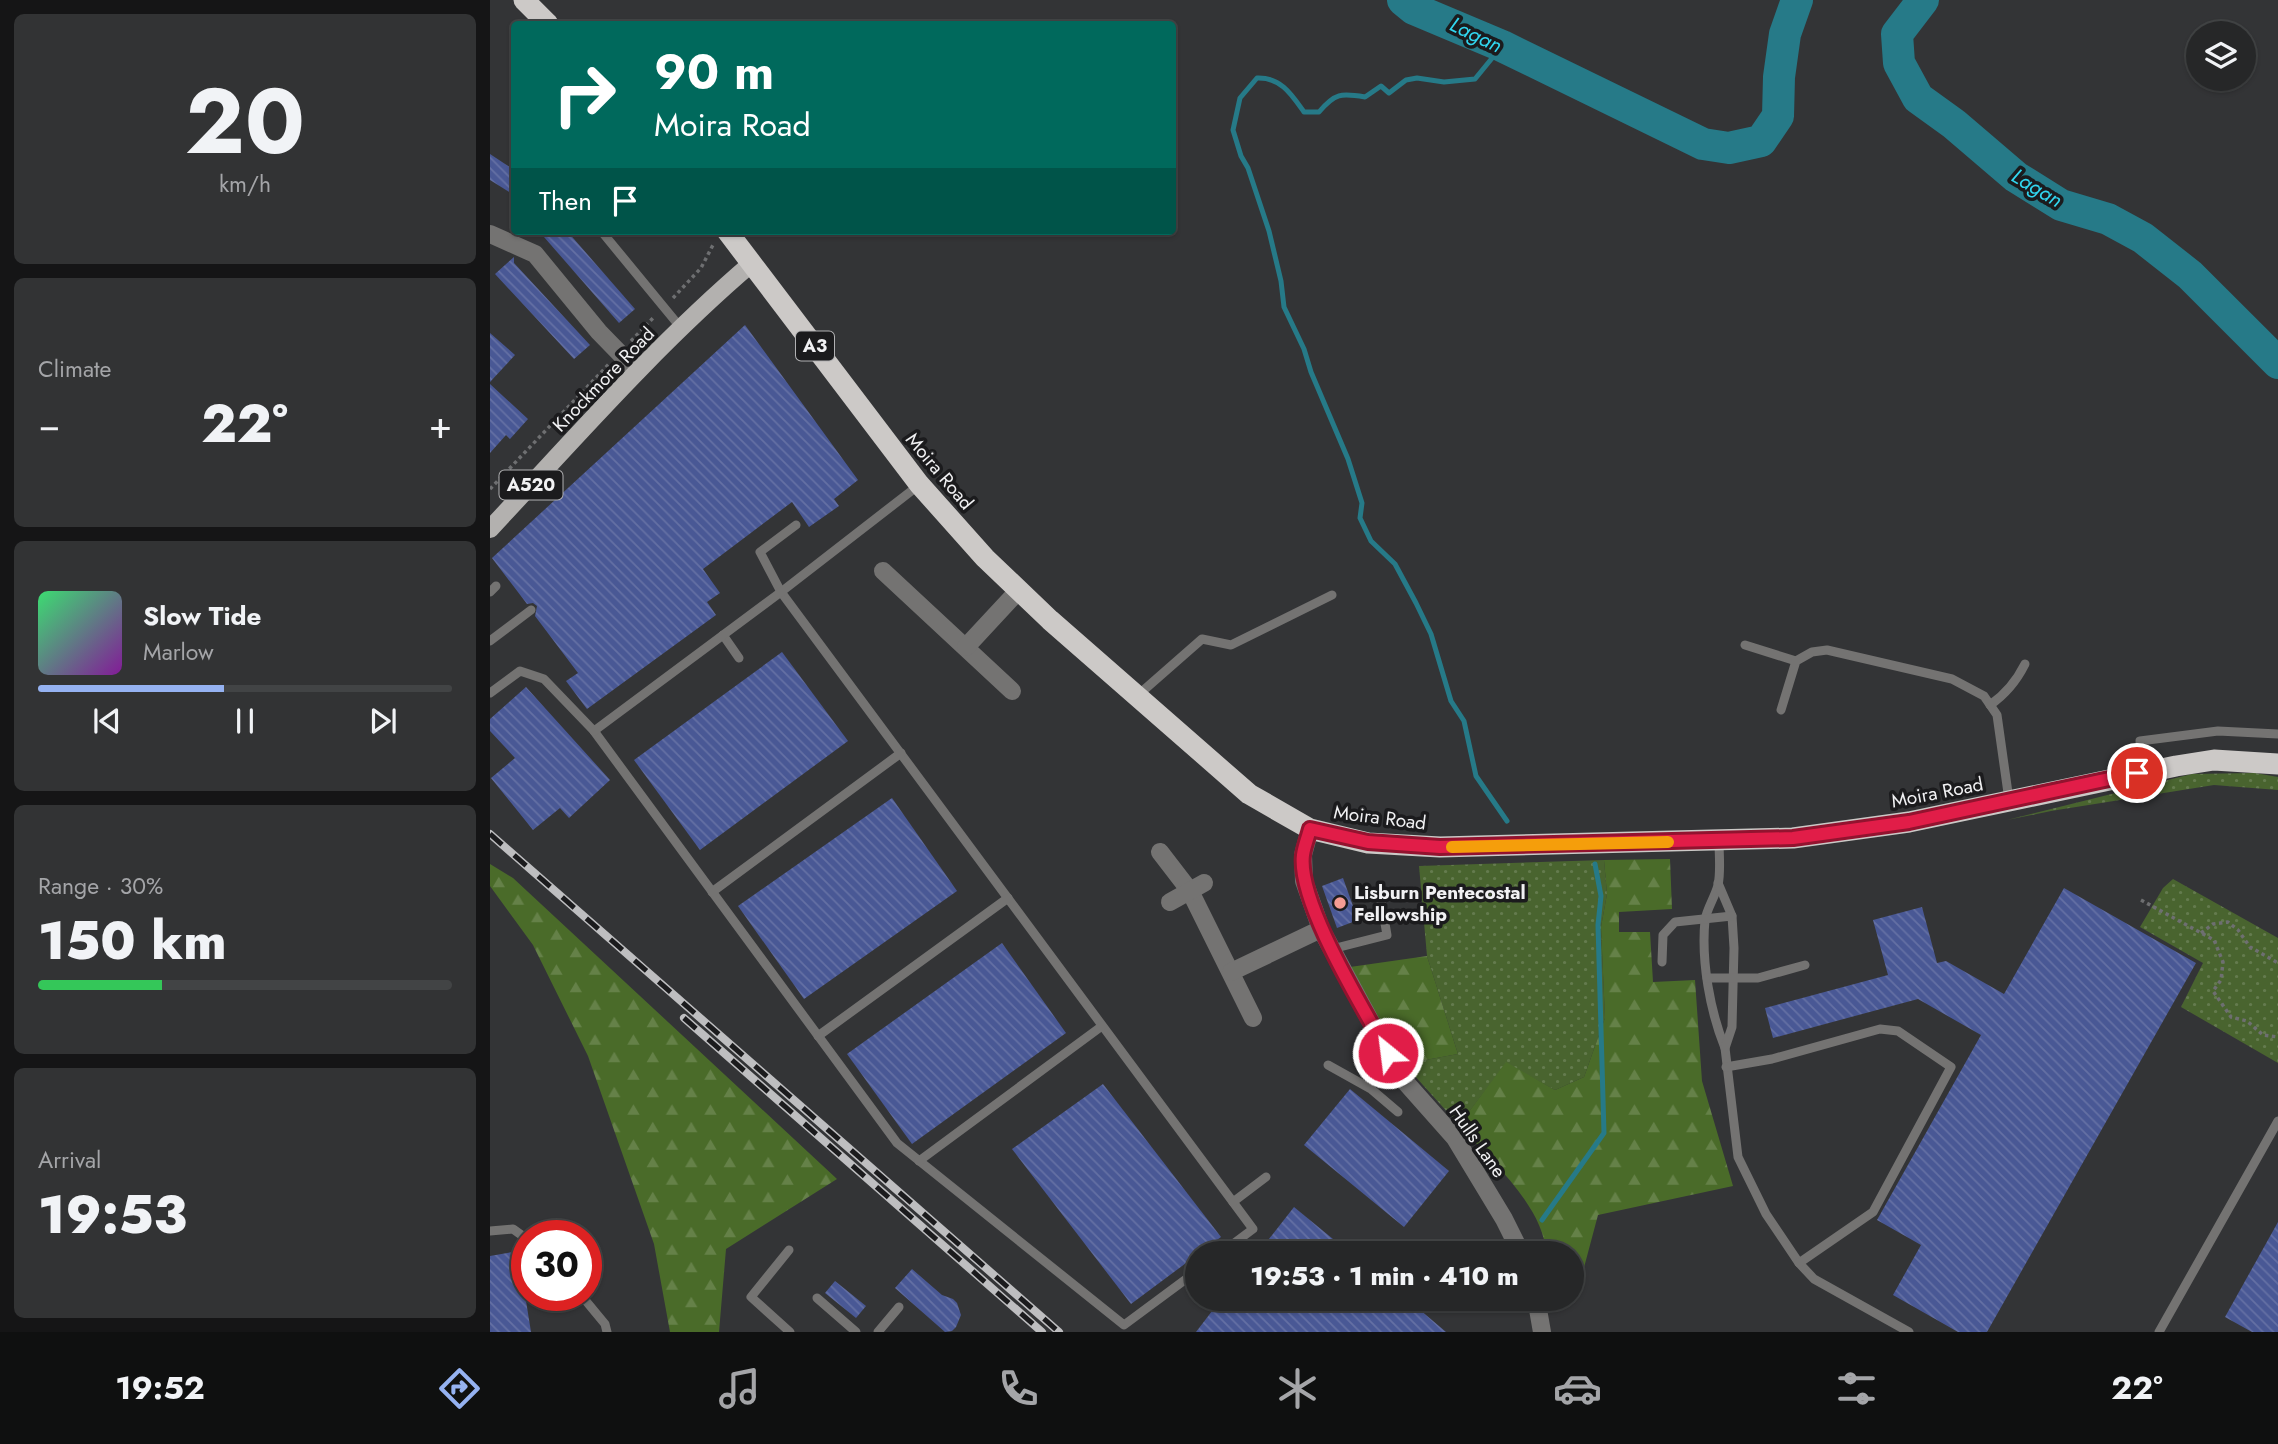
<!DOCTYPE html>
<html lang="en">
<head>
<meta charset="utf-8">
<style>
	:root { --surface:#262728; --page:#323334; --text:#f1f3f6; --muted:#a4a5a8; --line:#424445; --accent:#95b2f1 }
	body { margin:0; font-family:Jost,sans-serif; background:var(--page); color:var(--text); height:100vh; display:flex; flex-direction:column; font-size:26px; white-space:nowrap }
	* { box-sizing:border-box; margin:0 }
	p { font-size:23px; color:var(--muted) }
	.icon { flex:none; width:38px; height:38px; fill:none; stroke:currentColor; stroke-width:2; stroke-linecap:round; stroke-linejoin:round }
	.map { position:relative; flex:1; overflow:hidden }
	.side { display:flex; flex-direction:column; gap:14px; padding:14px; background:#151516; width:490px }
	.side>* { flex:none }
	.guide { position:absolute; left:21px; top:21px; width:665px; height:214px; border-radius:7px; box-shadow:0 2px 5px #0004,0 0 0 2px var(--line); background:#00695c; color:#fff; overflow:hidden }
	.buttons { position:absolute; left:1696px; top:21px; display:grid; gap:14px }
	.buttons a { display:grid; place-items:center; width:70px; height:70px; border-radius:50%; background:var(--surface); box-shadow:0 2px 5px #0004,0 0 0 2px var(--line); font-size:35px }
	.speed { position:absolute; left:21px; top:1220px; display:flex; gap:14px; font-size:35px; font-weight:700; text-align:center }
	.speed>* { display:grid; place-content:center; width:91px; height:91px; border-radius:50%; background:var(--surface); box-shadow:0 2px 5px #0004,0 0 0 2px var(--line); line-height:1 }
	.speed .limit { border:10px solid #d22; background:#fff; color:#111 }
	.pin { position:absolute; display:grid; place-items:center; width:60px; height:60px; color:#fff; margin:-30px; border:4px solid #fff; border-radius:50%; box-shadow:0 2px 7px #0007 }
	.me { position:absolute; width:77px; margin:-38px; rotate:331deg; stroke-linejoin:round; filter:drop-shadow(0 0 5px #0008) }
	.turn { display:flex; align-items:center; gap:24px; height:147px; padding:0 28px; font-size:32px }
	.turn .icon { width:91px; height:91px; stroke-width:2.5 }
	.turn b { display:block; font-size:49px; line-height:60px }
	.then { display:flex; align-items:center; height:66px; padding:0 28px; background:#0003; gap:14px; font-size:26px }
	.big { font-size:52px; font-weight:800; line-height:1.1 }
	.side .tile { flex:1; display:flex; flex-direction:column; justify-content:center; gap:10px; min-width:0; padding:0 24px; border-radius:10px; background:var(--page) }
	.side .dial { align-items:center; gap:0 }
	.dial b { font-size:91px; line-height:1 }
	.song { display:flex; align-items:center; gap:21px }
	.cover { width:84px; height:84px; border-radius:10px; background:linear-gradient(135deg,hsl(140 70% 55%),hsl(290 70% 35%)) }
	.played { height:7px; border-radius:4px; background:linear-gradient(90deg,var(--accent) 45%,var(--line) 45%) }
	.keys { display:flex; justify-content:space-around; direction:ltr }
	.heat { display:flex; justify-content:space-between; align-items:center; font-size:38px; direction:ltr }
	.charge { height:10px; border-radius:5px; background:linear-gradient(90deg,#34c759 30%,var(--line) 0) }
	.trip { position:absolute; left:695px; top:1241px; width:399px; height:70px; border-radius:35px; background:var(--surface); box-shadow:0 2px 5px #0004,0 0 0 2px var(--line); font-weight:800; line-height:70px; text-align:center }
	.tabs { display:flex; height:112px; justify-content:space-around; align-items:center; background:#0f1010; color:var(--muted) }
	.tabs .icon { width:49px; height:49px }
	.tabs .active { color:var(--accent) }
	.tabs b { font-size:32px; color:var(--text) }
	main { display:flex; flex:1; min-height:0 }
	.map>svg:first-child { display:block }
	.green { fill:url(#green-dots) }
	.forest { fill:url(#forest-firs) }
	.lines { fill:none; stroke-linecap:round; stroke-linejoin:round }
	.stream { stroke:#267a88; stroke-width:5 }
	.river { stroke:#267a88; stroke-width:32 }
	.building { fill:url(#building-back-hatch) }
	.path { stroke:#6e6f71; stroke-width:3.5; stroke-dasharray:3.5 3.5; stroke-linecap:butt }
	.lane { stroke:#747372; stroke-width:9 }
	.street { stroke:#747372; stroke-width:18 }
	.primary { stroke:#b3b1af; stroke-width:18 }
	.highway { stroke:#ccc9c7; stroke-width:21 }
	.rail-casing { stroke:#bebec0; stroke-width:8 }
	.rail { stroke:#1b1b1d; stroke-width:5; stroke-dasharray:16; stroke-linecap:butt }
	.route-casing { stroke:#92132f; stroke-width:18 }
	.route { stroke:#e11d48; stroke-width:12 }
	.slow { stroke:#f59e0b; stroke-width:12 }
	.poi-dot { fill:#f59c93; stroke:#1b1b1d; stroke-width:2.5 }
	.labels { text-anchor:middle; stroke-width:7; stroke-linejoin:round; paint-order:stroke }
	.shield { fill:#1b1b1d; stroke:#b1b1b3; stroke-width:2 }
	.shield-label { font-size:18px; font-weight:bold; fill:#f1f1f3 }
	.street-label { font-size:19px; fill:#f1f1f3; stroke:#1b1b1d }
	.poi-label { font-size:19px; font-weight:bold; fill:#f1f1f3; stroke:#1b1b1d; text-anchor:start }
	.water-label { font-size:21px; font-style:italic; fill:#31d6ef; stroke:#1b1b1d }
</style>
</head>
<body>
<main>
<section class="side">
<div class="tile dial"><b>20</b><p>km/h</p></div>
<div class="tile"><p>Climate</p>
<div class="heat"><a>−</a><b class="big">22°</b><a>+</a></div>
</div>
<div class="tile">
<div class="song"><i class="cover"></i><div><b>Slow Tide</b><p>Marlow</p></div></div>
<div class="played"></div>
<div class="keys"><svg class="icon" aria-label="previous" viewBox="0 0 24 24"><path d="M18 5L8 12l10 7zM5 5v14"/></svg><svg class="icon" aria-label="pause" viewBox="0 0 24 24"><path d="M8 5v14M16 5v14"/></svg><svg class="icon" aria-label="next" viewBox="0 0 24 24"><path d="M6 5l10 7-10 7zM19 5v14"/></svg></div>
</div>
<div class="tile"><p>Range · 30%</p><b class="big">150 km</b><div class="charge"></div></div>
<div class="tile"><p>Arrival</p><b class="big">19:53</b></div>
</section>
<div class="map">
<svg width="1788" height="1332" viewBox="0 0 1788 1332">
	<defs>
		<pattern id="green-dots" width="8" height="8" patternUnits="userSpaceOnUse" patternTransform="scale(1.75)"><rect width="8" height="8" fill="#49642f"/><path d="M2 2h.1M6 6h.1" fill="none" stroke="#647b4e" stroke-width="1.8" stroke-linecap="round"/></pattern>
		<pattern id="forest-firs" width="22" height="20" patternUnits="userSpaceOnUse" patternTransform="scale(1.75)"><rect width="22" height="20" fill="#4a6b29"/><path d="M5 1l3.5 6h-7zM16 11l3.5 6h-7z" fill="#658148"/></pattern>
		<pattern id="building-back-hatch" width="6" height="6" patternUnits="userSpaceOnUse" patternTransform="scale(1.75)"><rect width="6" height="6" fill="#495895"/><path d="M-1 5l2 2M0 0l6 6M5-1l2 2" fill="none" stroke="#6470a4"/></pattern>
	</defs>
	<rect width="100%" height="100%" fill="#333436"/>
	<!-- green -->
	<g class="green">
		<polygon points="1765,773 1788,777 1788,790 1724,785 1561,811 1517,820 1702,774"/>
		<polygon points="1114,860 1117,894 1111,927 1115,1018 1094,1077 1065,1090 1016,1063 969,1125 914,1064 968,1054 937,956 929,866"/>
		<polygon points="1683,879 1788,938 1788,1063 1691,1007 1713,963 1650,927 1673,888"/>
	</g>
	<!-- forest -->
	<g class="forest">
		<path d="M1180,859L1182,909L1129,912V932H1160L1163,982L1205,980L1212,1081L1243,1186L1108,1215L1088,1290L1082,1293V1253H1056C1054,1206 999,1159 969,1125L1016,1062L1065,1090L1094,1077L1115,1018L1111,927L1117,894L1114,860Z"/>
		<polygon points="0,864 23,878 347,1179 236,1249 229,1332 180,1332 164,1244 98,1056 43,945 0,886"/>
		<polygon points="937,956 968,1054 914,1064 877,1005 860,967"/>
	</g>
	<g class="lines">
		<!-- stream -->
		<g class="stream">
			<path d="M1012,46L985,79L954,82L927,78L916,80L899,93L891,86L875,97C851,93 845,93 829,112H814C802,95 791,77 767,78L750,98L743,130L751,156L758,168L779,231L791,281L794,307L814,349L821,372L858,459L872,503L870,518L881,541L905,564L926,603L941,634L961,701L974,721L986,776L1017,821"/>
			<polyline points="1052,1220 1114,1133 1108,925 1111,896 1105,864"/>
		</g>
		<!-- river -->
		<g class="river">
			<polyline points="913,0 924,9 1012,46 1213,144 1239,148 1271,141 1288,116 1289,77 1295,34 1307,0"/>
			<polyline points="1433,0 1407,34 1409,63 1428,98 1464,124 1526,177 1571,205 1618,219 1653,238 1700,275 1788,363"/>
		</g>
	</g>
	<!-- building -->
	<g class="building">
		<polygon points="0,154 24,170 24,195 0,180"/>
		<polygon points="61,231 77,231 145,309 129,323 54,237"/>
		<polygon points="24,257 24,263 100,345 84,359 5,274"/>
		<polygon points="255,325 368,480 344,499 349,506 319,527 302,502 213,569 230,593 217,602 226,615 97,709 76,681 88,673 45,616 47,606 43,603 37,604 2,558"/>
		<polygon points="0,333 25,355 0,382"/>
		<polygon points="0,384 38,419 20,439 16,435 0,453"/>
		<polygon points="292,652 358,741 210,850 144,760"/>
		<polygon points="36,687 120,780 79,818 70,808 43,830 1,778 25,758 0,731 0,719"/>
		<polygon points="402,798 467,891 314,999 248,906"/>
		<polygon points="853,878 868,920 847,928 832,886"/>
		<polygon points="1574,888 1706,963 1497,1332 1468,1332 1403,1295 1431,1245 1387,1220 1491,1035 1428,999 1283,1038 1275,1008 1398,975 1383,920 1432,907 1447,963 1456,961 1514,994"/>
		<polygon points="512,943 576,1033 422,1144 357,1054"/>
		<polygon points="613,1084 731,1237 641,1304 522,1149"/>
		<polygon points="860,1089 959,1171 914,1227 814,1145"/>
		<polygon points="804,1207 860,1253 768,1253"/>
		<polygon points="1788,1222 1788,1332 1762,1332 1735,1317"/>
		<polygon points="28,1251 41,1332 0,1332 0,1256"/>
		<polygon points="422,1269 452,1295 463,1299 467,1303 471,1315 466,1327 462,1331 455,1332 405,1288"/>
		<polygon points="345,1281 376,1306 366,1318 335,1293"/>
		<polygon points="732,1298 916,1298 956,1332 706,1332"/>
	</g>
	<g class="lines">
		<!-- path -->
		<g class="path">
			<polyline points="183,298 211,268 224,243"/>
			<polyline points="141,341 165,316"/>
			<polyline points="0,489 119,364"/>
			<polyline points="1651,900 1724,940 1733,962 1731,980 1723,991 1741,1017 1757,1021 1773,1035 1788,1037"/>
			<polyline points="1711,933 1723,924 1738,922 1748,930 1760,947 1788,963"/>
		</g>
		<!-- lane -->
		<g class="lane">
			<polyline points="112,232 191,328"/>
			<polyline points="306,525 270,552 291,592 763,1229 731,1253"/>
			<polyline points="0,592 6,586"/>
			<polyline points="233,635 249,658"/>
			<polyline points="0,641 41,610"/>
			<polyline points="1255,645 1306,661"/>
			<polyline points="0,693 30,671 54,679 104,731 407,1143 634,1325 707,1271"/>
			<polyline points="647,696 712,639 741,645 842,595"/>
			<path d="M1500,705C1516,694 1526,682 1535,664"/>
			<polyline points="1291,710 1306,661 1322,652 1337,650 1462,679 1494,696 1507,715 1519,800"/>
			<polyline points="104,731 291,592 429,485"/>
			<polyline points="1652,772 1650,741 1728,731 1788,734"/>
			<path d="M1229,841C1229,855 1231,872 1228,885C1225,897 1217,908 1215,920C1211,961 1220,1011 1235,1048"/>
			<polyline points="1228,883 1242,916 1244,948 1242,1027 1235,1048 1248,1157 1276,1214 1309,1263 1324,1279 1419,1332"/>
			<polyline points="222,892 411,753"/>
			<polyline points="842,949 897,935 891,901"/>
			<polyline points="1172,962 1173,935 1185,922 1242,916"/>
			<polyline points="1217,978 1268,978 1315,965"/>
			<polyline points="328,1036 518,898"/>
			<polyline points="838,1065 881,1089 908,1112"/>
			<polyline points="1236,1067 1282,1059 1390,1029 1408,1031 1461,1067 1383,1212 1309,1263"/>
			<polyline points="429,1161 612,1026"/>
			<polyline points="743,1202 776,1177"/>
			<polyline points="0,1231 23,1229 37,1239"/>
			<polyline points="299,1250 261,1297 300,1332"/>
			<polyline points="91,1295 115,1324 117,1332"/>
			<polyline points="327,1298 366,1332"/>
			<polyline points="388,1332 409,1307"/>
			<polyline points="1669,1332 1788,1121"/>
		</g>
		<!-- street -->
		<g class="street">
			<polyline points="0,234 45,254 109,332 147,371"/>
			<polyline points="393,571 522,691"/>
			<polyline points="476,647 529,590"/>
			<polyline points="820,829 813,855 814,881 831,929 910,1076 965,1138 1014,1219 1031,1253"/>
			<polyline points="670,852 700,891 763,1018"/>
			<polyline points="680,902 714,883"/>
			<polyline points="741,972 831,929"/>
			<polyline points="1046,1298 1052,1332"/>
		</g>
		<!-- primary -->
		<path class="primary" d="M0,529C85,438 167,344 262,263"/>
		<!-- highway -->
		<g class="highway">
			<polyline points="34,0 58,24"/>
			<polyline points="237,231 429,484 495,558 560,620 759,794 820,829 878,843 950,847 1303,838 1419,822 1686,766 1724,760 1788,764"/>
		</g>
		<!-- rail casing -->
		<g class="rail-casing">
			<g id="rail">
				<polyline points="0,834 569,1332"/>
				<polyline points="194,1018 552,1332"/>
			</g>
		</g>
		<!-- rail -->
		<use href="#rail" class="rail"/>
	</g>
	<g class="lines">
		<!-- route casing -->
		<g class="route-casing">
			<path id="route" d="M898,1053C874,1009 807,902 813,855C814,847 818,837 820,829L878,842L950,847L1303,838L1419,822L1647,773"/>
		</g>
		<!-- route -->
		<use href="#route" class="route"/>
		<!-- slow -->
		<polyline class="slow" points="962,847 1178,842"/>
	</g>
	<!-- markers -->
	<circle class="poi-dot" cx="850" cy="903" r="7"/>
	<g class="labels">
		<!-- shield labels -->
		<g class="shield">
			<rect x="306" y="331.5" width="38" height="29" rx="5"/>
			<rect x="9.5" y="470.5" width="63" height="29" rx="5"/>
		</g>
		<g class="shield-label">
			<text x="325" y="352">A3</text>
			<text x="41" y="491">A520</text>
		</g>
		<!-- street labels -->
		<g class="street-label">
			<text transform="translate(113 379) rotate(-46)" y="7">Knockmore Road</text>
			<text transform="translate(450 471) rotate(50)" y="7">Moira Road</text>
			<text transform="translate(1447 792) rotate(-11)" y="7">Moira Road</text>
			<text transform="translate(890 817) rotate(7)" y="7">Moira Road</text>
			<text transform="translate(988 1141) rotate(55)" y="7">Hulls Lane</text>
		</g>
		<!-- poi labels -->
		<g class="poi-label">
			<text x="864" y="899">Lisburn Pentecostal<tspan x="864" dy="22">Fellowship</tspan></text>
		</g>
		<!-- water labels -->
		<g class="water-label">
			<text transform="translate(986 35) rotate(26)" y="7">Lagan</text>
			<text transform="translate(1547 188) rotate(31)" y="7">Lagan</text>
		</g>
	</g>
</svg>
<div class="buttons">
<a><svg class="icon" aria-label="layers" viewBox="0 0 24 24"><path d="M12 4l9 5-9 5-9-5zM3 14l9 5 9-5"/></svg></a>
</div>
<div class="speed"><div class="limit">30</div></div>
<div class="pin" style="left:1647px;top:773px;background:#d93025"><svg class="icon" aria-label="arrive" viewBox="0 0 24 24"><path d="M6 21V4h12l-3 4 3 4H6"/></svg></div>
<svg class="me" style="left:898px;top:1053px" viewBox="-20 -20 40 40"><circle r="17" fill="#e11d48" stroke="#fff" stroke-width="3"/><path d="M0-11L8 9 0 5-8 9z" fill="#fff"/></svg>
<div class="trip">19:53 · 1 min · 410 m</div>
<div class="guide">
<div class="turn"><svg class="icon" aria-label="right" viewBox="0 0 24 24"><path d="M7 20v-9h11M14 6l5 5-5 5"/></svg><div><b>90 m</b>Moira Road</div></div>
<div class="then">Then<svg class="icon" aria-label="arrive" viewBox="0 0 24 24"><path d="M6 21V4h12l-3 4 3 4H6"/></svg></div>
</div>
</div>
</main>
<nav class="tabs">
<b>19:52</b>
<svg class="icon active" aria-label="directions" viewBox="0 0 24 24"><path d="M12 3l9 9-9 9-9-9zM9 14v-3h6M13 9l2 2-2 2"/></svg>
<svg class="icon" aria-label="music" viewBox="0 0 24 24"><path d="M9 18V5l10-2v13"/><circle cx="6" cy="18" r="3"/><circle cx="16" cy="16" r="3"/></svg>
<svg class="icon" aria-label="phone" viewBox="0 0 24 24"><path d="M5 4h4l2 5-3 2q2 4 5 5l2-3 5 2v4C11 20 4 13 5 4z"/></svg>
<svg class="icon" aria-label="climate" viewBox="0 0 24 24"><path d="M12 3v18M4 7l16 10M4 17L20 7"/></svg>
<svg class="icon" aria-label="car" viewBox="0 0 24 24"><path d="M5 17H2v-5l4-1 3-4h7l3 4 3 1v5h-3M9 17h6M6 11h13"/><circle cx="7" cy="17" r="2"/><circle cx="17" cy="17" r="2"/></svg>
<svg class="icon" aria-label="filters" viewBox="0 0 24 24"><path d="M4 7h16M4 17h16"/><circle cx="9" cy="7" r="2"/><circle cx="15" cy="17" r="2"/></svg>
<b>22°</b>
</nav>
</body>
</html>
